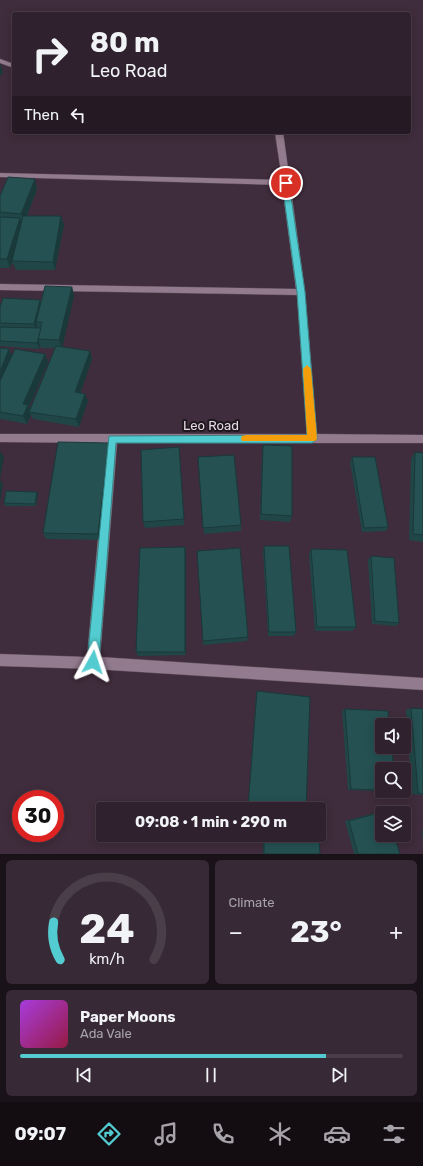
<!DOCTYPE html>
<html lang="en">
<head>
<meta charset="utf-8">
<style>
	:root { --surface:#2f212d; --page:#372935; --text:#f1f3f6; --muted:#a7a3aa; --line:#4a3e49; --accent:#52ccd0 }
	body { margin:0; font-family:Rubik,sans-serif; background:var(--page); color:var(--text); height:100vh; display:flex; flex-direction:column; font-size:15px; white-space:nowrap }
	* { box-sizing:border-box; margin:0 }
	p { font-size:13px; color:var(--muted) }
	.icon { flex:none; width:22px; height:22px; fill:none; stroke:currentColor; stroke-width:2; stroke-linecap:round; stroke-linejoin:round }
	.map { position:relative; height:854px; overflow:hidden }
	.drawer { display:flex; flex-direction:column; gap:6px; padding:6px; background:#1a1219; flex:1 }
	.drawer>* { flex:none }
	.banner { position:absolute; left:12px; top:12px; width:399px; height:122px; border-radius:4px; box-shadow:0 2px 10px #0003,0 0 0 1px var(--line); background:#2f212d; color:var(--text); overflow:hidden }
	.fabs { position:absolute; left:375px; top:718px; display:grid; gap:8px }
	.fabs a { display:grid; place-items:center; width:36px; height:36px; border-radius:4px; background:var(--surface); box-shadow:0 2px 10px #0003,0 0 0 1px var(--line); font-size:20px }
	.speed { position:absolute; left:12px; top:790px; display:flex; gap:8px; font-size:20px; font-weight:700; text-align:center }
	.speed>* { display:grid; place-content:center; width:52px; height:52px; border-radius:50%; background:var(--surface); box-shadow:0 2px 10px #0003,0 0 0 1px var(--line); line-height:1 }
	.speed .limit { border:6px solid #d22; background:#fff; color:#111 }
	.pin { position:absolute; display:grid; place-items:center; width:34px; height:34px; color:#fff; margin:-17px; border:2px solid #fff; border-radius:50%; box-shadow:0 1px 4px #0007 }
	.me { position:absolute; width:44px; margin:-22px; rotate:5deg; stroke-linejoin:round; filter:drop-shadow(0 0 3px #0008) }
	.turn { display:flex; align-items:center; gap:14px; height:84px; padding:0 12px; font-size:18px }
	.turn .icon { width:52px; height:52px; stroke-width:2.5 }
	.turn b { display:block; font-size:28px; line-height:34px }
	.then { display:flex; align-items:center; height:38px; padding:0 12px; background:#0003; gap:8px; font-size:15px }
	.big { font-size:30px; font-weight:700; line-height:1.1 }
	.drawer .tile { flex:1; display:flex; flex-direction:column; justify-content:center; gap:6px; min-width:0; padding:0 14px; border-radius:6px; background:var(--page) }
	.drawer .dial { align-items:center; gap:0 }
	.dial svg { height:104px; overflow:visible; fill:none; stroke:var(--line); stroke-width:7; stroke-linecap:round; text-anchor:middle }
	.dial text { fill:var(--text); stroke:none }
	.song { display:flex; align-items:center; gap:12px }
	.cover { width:48px; height:48px; border-radius:6px; background:linear-gradient(135deg,hsl(280 70% 55%),hsl(340 70% 35%)) }
	.played { height:4px; border-radius:2px; background:linear-gradient(90deg,var(--accent) 80%,var(--line) 80%) }
	.keys { display:flex; justify-content:space-around; direction:ltr }
	.heat { display:flex; justify-content:space-between; align-items:center; font-size:22px; direction:ltr }
	.drawer .tiles { flex:1; display:grid; gap:6px; grid-template-columns:1fr 1fr }
	.tile:last-child { grid-column:span 2 }
	.trip { position:absolute; left:96px; top:802px; width:230px; height:40px; border-radius:4px; background:var(--surface); box-shadow:0 2px 10px #0003,0 0 0 1px var(--line); font-weight:700; line-height:40px; text-align:center }
	.dock { display:flex; height:64px; justify-content:space-around; align-items:center; background:#130d12; color:var(--muted) }
	.dock .icon { width:28px; height:28px }
	.dock .current { color:var(--accent) }
	.dock b { font-size:18px; color:var(--text) }
	.map>svg:first-child { display:block }
	.lines { fill:none; stroke-linecap:round; stroke-linejoin:round }
	.minor-casing { stroke:#5c4b59; stroke-width:1 }
	.minor { fill:#927b8e; fill-rule:evenodd }
	.wall { fill:#204647 }
	.shaded-wall { fill:#1a393a }
	.building { fill:#255153; stroke:#1a393a }
	.route { fill:#52ccd0; stroke:#358587 }
	.slow { fill:#f59e0b }
	.labels { text-anchor:middle; stroke-width:4; stroke-linejoin:round; paint-order:stroke }
	.street-label { font-size:13px; fill:#e6d9e3; stroke:#20181f }
</style>
</head>
<body>
<div class="map">
<svg width="423" height="854" viewBox="0 0 423 854">
	<rect width="100%" height="100%" fill="#3f2c3c"/>
	<g class="lines">
		<!-- minor casing -->
		<g class="minor-casing">
			<g id="minor">
				<polygon points="0,59 14,64 14,68 0,63"/>
				<polygon points="275,132 283,132 305,292 317,434 423,435 423,443 117,443 100,657 423,678 423,690 93,669 0,666 0,654 87,657 107,443 0,442 0,434 307,434 297,295 0,290 0,284 296,289 282,185 0,177 0,173 282,180"/>
			</g>
		</g>
		<!-- minor -->
		<use href="#minor" class="minor"/>
	</g>
	<!-- wall -->
	<g class="wall">
		<polygon points="37,189 27,216 61,216 64,225 55,270 16,270 12,262 10,268 0,268 0,196"/>
		<polygon points="72,287 74,296 62,347 90,351 92,359 80,393 88,401 79,427 33,419 31,415 27,424 0,419 0,348 12,355 45,354 48,362 29,407 30,410 55,348 41,348 40,345 39,349 0,346 0,307 41,303"/>
		<polygon points="263,445 292,516 290,522 260,520 262,452"/>
		<polygon points="179,447 184,525 145,528 143,522"/>
		<polygon points="111,450 100,540 46,539 43,533"/>
		<polygon points="415,452 423,453 423,542 409,540 411,459"/>
		<polygon points="352,457 388,527 386,531 362,532 350,462"/>
		<polygon points="199,464 241,525 241,531 204,534"/>
		<polygon points="38,494 36,506 5,506 4,503"/>
		<polygon points="264,546 296,632 294,636 268,636 263,552"/>
		<polygon points="185,547 186,553 186,655 138,656 136,652"/>
		<polygon points="311,549 356,627 352,631 315,631 309,555"/>
		<polygon points="197,551 248,637 247,641 203,645"/>
		<polygon points="371,556 399,623 396,626 372,624 368,560"/>
		<polygon points="257,691 252,809 248,808 256,694"/>
		<polygon points="411,708 423,709 423,795 412,794 406,710"/>
		<polygon points="345,709 382,769 382,791 348,790 342,711"/>
		<polygon points="382,811 386,811 400,854 354,854 345,821"/>
		<polygon points="422,831 423,831 423,846"/>
		<polygon points="263,837 317,838 319,838 320,854 263,854"/>
	</g>
	<!-- shaded-wall -->
	<g class="shaded-wall">
		<polygon points="0,63 3,73 0,76"/>
		<polygon points="35,179 37,189 24,223 21,214"/>
		<polygon points="61,216 64,225 55,270 53,262"/>
		<polygon points="20,218 23,228 10,268 7,259"/>
		<polygon points="72,287 74,296 62,349 59,340"/>
		<polygon points="40,300 42,306 36,322 37,325 36,330 34,324"/>
		<polygon points="38,339 40,345 39,349 37,343"/>
		<polygon points="9,349 13,358 0,390 0,372"/>
		<polygon points="90,351 92,359 78,400 75,392"/>
		<polygon points="45,354 48,362 29,407 31,412 29,412 31,415 27,424 23,416 23,404"/>
		<polygon points="85,394 88,401 79,427 76,419"/>
		<polygon points="109,443 111,450 100,540 98,534"/>
		<polygon points="0,451 4,457 0,479"/>
		<polygon points="0,480 3,484 0,502"/>
		<polygon points="37,492 38,494 36,506 35,504"/>
		<polygon points="185,547 186,553 186,655 185,652"/>
	</g>
	<!-- building -->
	<g class="building">
		<polygon points="8,177 35,179 21,214 0,212 0,196"/>
		<polygon points="23,216 61,216 53,262 12,261"/>
		<polygon points="0,217 20,218 7,259 0,259"/>
		<polygon points="45,286 72,287 59,340 38,339 42,322 36,322"/>
		<polygon points="3,298 40,300 34,324 0,323 0,307"/>
		<polygon points="0,327 41,328 37,343 0,341"/>
		<polygon points="56,346 90,351 75,392 85,394 76,419 29,412"/>
		<polygon points="0,348 9,349 0,372"/>
		<polygon points="15,349 45,354 23,404 28,405 23,416 0,412 0,381"/>
		<polygon points="58,442 109,443 98,534 43,533"/>
		<polygon points="263,445 292,446 292,516 261,514"/>
		<polygon points="179,447 184,519 143,522 141,450"/>
		<polygon points="415,452 423,453 423,535 413,534"/>
		<polygon points="234,455 241,525 203,528 198,457"/>
		<polygon points="352,457 375,457 388,527 364,528"/>
		<polygon points="6,491 37,492 35,504 4,503"/>
		<polygon points="264,546 289,546 296,632 269,632"/>
		<polygon points="185,547 185,652 136,652 140,548"/>
		<polygon points="240,548 248,637 203,641 197,551"/>
		<polygon points="311,549 347,550 356,627 317,627"/>
		<polygon points="371,556 394,558 399,623 375,621"/>
		<polygon points="257,691 310,697 306,809 253,809 248,808"/>
		<polygon points="411,708 423,709 423,794 418,793"/>
		<polygon points="345,709 388,711 389,725 382,725 382,747 392,747 394,769 382,769 382,790 351,789"/>
		<polygon points="386,811 387,813 382,813 382,835 394,835 400,854 358,854 349,821"/>
		<polygon points="264,837 319,838 320,854 264,854"/>
	</g>
	<!-- route -->
	<polygon class="route" points="286,180 289,183 305,292 317,439 315,441 312,443 116,443 99,662 97,666 93,668 89,666 87,662 109,436 307,435 297,292 282,183"/>
	<!-- slow -->
	<polygon class="slow" points="307,365 311,369 317,439 315,441 242,441 241,439 242,436 246,435 307,435 303,369"/>
	<g class="labels">
		<!-- street labels -->
		<g class="street-label">
			<text x="211" y="430">Leo Road</text>
		</g>
	</g>
</svg>
<div class="fabs">
<a><svg class="icon" aria-label="sound" viewBox="0 0 24 24"><path d="M4 9h4l5-4v14l-5-4H4zM17 9q2 3 0 6"/></svg></a>
<a><svg class="icon" aria-label="search" viewBox="0 0 24 24"><circle cx="10" cy="10" r="6"/><path d="M15 15l6 6"/></svg></a>
<a><svg class="icon" aria-label="layers" viewBox="0 0 24 24"><path d="M12 4l9 5-9 5-9-5zM3 14l9 5 9-5"/></svg></a>
</div>
<div class="speed"><div class="limit">30</div></div>
<div class="pin" style="left:286px;top:183px;background:#d93025"><svg class="icon" aria-label="arrive" viewBox="0 0 24 24"><path d="M6 21V4h12l-3 4 3 4H6"/></svg></div>
<svg class="me" style="left:93px;top:662px" viewBox="-20 -20 40 40"><path d="M0-17L14 15 0 8-14 15z" fill="#52ccd0" stroke="#fff" stroke-width="4"/></svg>
<div class="trip">09:08 · 1 min · 290 m</div>
<div class="banner">
<div class="turn"><svg class="icon" aria-label="right" viewBox="0 0 24 24"><path d="M7 20v-9h11M14 6l5 5-5 5"/></svg><div><b>80 m</b>Leo Road</div></div>
<div class="then">Then<svg class="icon" aria-label="left" viewBox="0 0 24 24"><path d="M17 20v-9H6M10 6l-5 5 5 5"/></svg></div>
</div>
</div>
<section class="drawer">
<div class="tiles">
<div class="tile dial"><svg viewBox="0 0 100 80">
<path d="M14 69A42 42 0 1 1 86 69"/>
<path d="M14 69A42 42 0 0 1 9 40" stroke="#52ccd0"/>
<text x="50" y="56" font-size="32" font-weight="700">24</text>
<text x="50" y="72" font-size="11">km/h</text>
</svg></div>
<div class="tile"><p>Climate</p>
<div class="heat"><a>−</a><b class="big">23°</b><a>+</a></div>
</div>
<div class="tile">
<div class="song"><i class="cover"></i><div><b>Paper Moons</b><p>Ada Vale</p></div></div>
<div class="played"></div>
<div class="keys"><svg class="icon" aria-label="previous" viewBox="0 0 24 24"><path d="M18 5L8 12l10 7zM5 5v14"/></svg><svg class="icon" aria-label="pause" viewBox="0 0 24 24"><path d="M8 5v14M16 5v14"/></svg><svg class="icon" aria-label="next" viewBox="0 0 24 24"><path d="M6 5l10 7-10 7zM19 5v14"/></svg></div>
</div>
</div>
</section>
<nav class="dock">
<b>09:07</b>
<svg class="icon current" aria-label="directions" viewBox="0 0 24 24"><path d="M12 3l9 9-9 9-9-9zM9 14v-3h6M13 9l2 2-2 2"/></svg>
<svg class="icon" aria-label="music" viewBox="0 0 24 24"><path d="M9 18V5l10-2v13"/><circle cx="6" cy="18" r="3"/><circle cx="16" cy="16" r="3"/></svg>
<svg class="icon" aria-label="phone" viewBox="0 0 24 24"><path d="M5 4h4l2 5-3 2q2 4 5 5l2-3 5 2v4C11 20 4 13 5 4z"/></svg>
<svg class="icon" aria-label="climate" viewBox="0 0 24 24"><path d="M12 3v18M4 7l16 10M4 17L20 7"/></svg>
<svg class="icon" aria-label="car" viewBox="0 0 24 24"><path d="M5 17H2v-5l4-1 3-4h7l3 4 3 1v5h-3M9 17h6M6 11h13"/><circle cx="7" cy="17" r="2"/><circle cx="17" cy="17" r="2"/></svg>
<svg class="icon" aria-label="filters" viewBox="0 0 24 24"><path d="M4 7h16M4 17h16"/><circle cx="9" cy="7" r="2"/><circle cx="15" cy="17" r="2"/></svg>
</nav>
</body>
</html>
